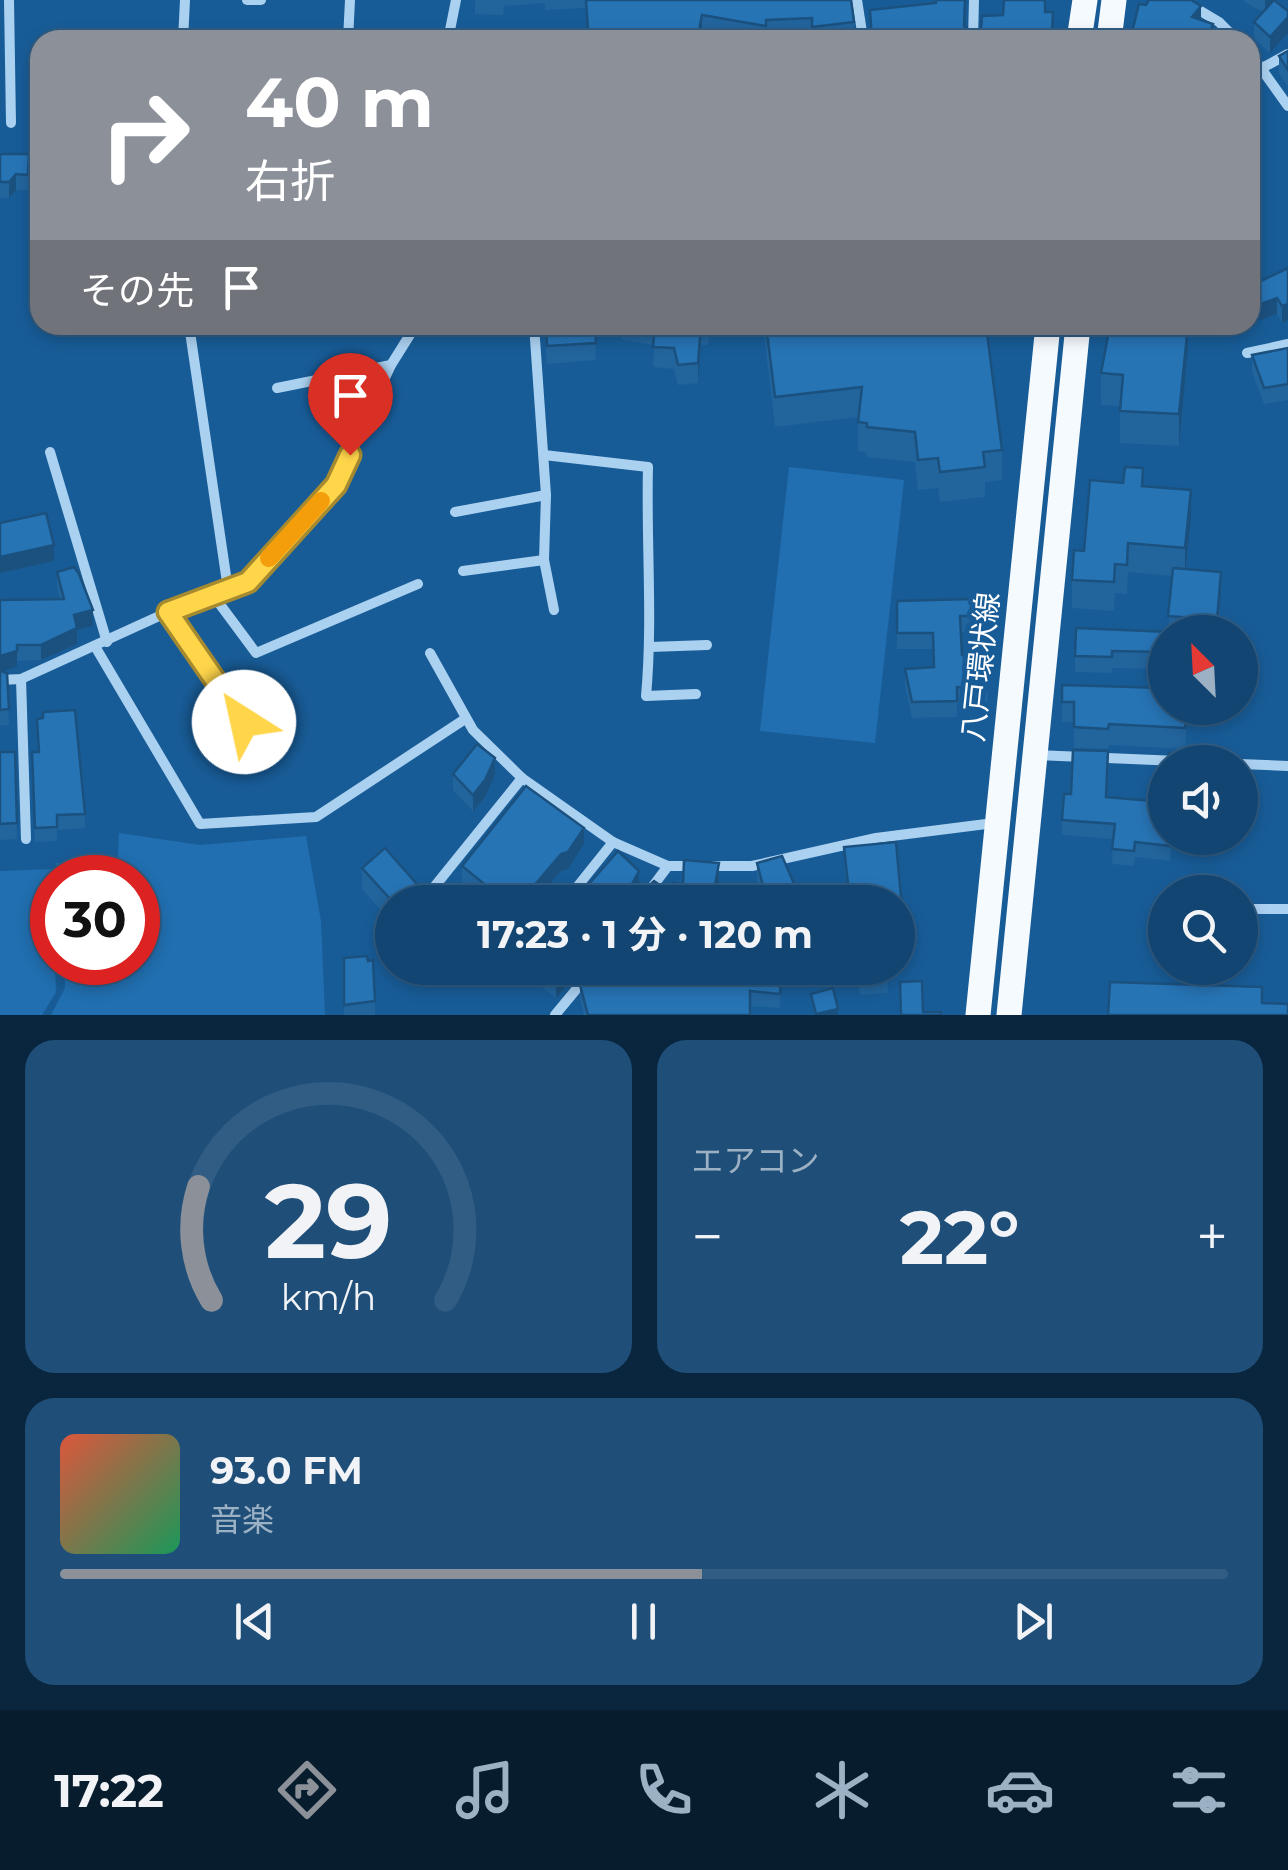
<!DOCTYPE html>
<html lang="ja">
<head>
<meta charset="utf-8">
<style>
	:root { --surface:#124571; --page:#1f4f79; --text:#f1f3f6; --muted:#9cb1c3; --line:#315d84; --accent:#8c9099 }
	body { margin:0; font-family:Montserrat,"Noto Sans JP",sans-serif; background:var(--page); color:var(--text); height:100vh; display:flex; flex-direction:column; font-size:38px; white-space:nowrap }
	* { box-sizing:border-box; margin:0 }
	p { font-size:32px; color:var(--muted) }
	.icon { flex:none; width:55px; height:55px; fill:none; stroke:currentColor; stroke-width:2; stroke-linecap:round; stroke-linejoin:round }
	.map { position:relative; height:1015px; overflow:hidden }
	.details { display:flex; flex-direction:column; gap:25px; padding:25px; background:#0a263e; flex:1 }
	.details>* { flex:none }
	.hud { position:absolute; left:30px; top:30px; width:1230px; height:305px; border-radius:30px; box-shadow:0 5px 15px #0003,0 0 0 2px var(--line); background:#8c9099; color:#fff; overflow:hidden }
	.needle { width:65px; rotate:336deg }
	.controls { position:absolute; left:1148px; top:615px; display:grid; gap:20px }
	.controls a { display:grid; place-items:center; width:110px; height:110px; border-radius:50%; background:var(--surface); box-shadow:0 5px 15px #0003,0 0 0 2px var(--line); font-size:50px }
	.speed { position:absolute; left:30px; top:855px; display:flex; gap:20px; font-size:50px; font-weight:700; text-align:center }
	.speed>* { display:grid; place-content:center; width:130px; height:130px; border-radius:50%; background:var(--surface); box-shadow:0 5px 15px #0003,0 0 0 2px var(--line); line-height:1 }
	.speed .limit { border:15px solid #d22; background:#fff; color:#111 }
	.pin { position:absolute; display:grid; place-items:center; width:85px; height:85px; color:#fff; margin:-102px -42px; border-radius:50% 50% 50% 0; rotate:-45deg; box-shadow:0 0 10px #0007 }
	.pin .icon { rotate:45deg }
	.me { position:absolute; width:110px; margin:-55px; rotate:325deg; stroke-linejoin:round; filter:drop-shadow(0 0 8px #0008) }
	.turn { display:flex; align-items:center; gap:35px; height:210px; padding:0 50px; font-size:45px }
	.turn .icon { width:130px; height:130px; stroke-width:2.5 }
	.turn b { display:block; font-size:70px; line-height:85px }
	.then { display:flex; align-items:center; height:95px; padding:0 50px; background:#0003; gap:20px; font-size:38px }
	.big { font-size:75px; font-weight:700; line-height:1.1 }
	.details .card { flex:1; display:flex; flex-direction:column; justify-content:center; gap:15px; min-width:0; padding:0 35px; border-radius:30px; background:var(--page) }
	.details .dial { align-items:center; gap:0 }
	.dial svg { height:260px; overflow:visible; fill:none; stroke:var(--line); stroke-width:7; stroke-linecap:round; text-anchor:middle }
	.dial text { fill:var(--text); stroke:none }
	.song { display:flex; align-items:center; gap:30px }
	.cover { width:120px; height:120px; border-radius:15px; background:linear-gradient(135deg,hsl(10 70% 55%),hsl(150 70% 35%)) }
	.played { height:10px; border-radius:5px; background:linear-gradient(90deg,var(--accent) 55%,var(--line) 55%) }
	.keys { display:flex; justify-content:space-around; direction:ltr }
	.heat { display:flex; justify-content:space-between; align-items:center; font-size:55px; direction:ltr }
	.details .tiles { flex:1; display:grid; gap:25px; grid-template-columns:1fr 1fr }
	.card:last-child { grid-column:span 2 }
	.trip { position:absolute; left:375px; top:885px; width:540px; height:100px; border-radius:50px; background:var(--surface); box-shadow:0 5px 15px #0003,0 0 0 2px var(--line); font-weight:700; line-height:100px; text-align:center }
	.dock { display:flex; height:160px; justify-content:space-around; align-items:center; background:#071c2d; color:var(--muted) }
	.dock .icon { width:70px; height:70px }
	.dock .current { color:var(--accent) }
	.dock b { font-size:45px; color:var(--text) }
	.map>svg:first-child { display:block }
	.park { fill:#216fb0 }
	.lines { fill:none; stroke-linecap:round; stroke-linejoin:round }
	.minor { stroke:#abd1f1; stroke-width:10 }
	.primary { stroke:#f5faff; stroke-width:25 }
	.wall { fill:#22649c }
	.shaded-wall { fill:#1b517f }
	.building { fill:#2774b5; stroke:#1b517f; stroke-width:2.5 }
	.route-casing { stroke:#a68a30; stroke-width:25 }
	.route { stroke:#ffd54a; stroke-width:18 }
	.slow { stroke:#f59e0b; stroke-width:18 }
	.labels { text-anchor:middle; stroke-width:10; stroke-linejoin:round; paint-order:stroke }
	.street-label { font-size:30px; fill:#fff; stroke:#185c97 }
</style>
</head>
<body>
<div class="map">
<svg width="1288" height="1015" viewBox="0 0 1288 1015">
	<rect width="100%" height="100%" fill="#185c97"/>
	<!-- park -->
	<g class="park">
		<polygon points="789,467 904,480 875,743 760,731"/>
		<polygon points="119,833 200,845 306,836 321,921 325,1015 51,1015 65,988 64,963 138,962 138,878 57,877 56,863 118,858"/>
		<polygon points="51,869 56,992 42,1015 0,1015 0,871"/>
	</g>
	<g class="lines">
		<!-- minor -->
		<g class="minor">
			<polyline points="9,0 11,123"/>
			<polyline points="247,0 261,0"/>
			<polyline points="857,0 862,32"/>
			<polyline points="1182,0 1219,22 1237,40"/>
			<polyline points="183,40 185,0"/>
			<polyline points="348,40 350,0"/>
			<polyline points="448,40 456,0"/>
			<polyline points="973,40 974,0"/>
			<polyline points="1250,53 1288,106"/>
			<polyline points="1264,67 1288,54"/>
			<polyline points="189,325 228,589"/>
			<polyline points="534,325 546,495 544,560 554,610"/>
			<polyline points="1247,353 1288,344"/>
			<polyline points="277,388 391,365"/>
			<polyline points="50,452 107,642"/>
			<path d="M544,455L648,467C646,543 653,620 646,696L696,694"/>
			<polyline points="455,512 546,495"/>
			<polyline points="463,571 544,560"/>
			<polyline points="213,595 256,653 418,584"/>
			<polyline points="168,612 244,723"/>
			<polyline points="650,647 707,645"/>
			<polyline points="96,648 200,824 316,817 465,719"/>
			<polyline points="430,653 473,730 522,778 613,842 668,866 752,866 876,838 994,823"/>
			<polyline points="21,679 26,839"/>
			<polyline points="0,680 21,679 168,612 249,582 336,485 391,365 416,325"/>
			<polyline points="1036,755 1202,762"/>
			<polyline points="1240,764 1288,766"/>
			<polyline points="451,902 435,886 522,778"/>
			<polyline points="565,902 613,842"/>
			<polyline points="641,902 668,866"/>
			<polyline points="1240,909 1288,909"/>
			<polyline points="601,968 671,980 719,980"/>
			<polyline points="555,1015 594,968"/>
		</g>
		<!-- primary -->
		<g class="primary">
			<polyline points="1079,40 1085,0"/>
			<polyline points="1109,40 1114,0"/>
			<polyline points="978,1015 1048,325"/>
			<polyline points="1009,1015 1078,325"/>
		</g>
	</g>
	<!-- wall -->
	<g class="wall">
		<polygon points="475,0 851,0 854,22 854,39 812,40 812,36 766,37 766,40 749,40 702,32 587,29 586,8 545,10 545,3 504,6 503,15 475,14"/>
		<polygon points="1244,0 1276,0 1270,53 1254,39 1254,22 1263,12 1244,2"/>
		<polygon points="936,3 974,34 1045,12 1053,12 1052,40 871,40 870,10"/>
		<polygon points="1288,51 1288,87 1279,73 1279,56"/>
		<polygon points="0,154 29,154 28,190 16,190 9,198 0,198"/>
		<polygon points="1288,268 1288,320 1282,323 1259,282"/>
		<polygon points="544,325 595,325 596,360 547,364"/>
		<polygon points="622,325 710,325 708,345 701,345 698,383 678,385 674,369 653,367 654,345 622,340"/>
		<polygon points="763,325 986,325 1002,450 1002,480 985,482 985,497 940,502 938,488 918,490 915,462 867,457 867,453 858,451 858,417 775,427"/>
		<polygon points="1288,348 1288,400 1264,404 1252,372 1252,355"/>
		<polygon points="1188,350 1179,446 1120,443 1120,406 1101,405 1101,373"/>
		<polygon points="1143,486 1191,519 1186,569 1221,596 1218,632 1165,632 1165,669 1112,668 1112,673 1075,672 1075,656 1168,631 1172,576 1128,572 1127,594 1115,593 1114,611 1072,608 1072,580 1084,551"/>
		<polygon points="57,572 93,626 77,630 77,644 41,660 17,661 17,667 1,671 7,673 9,725 0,726 0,600 60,599 57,588"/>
		<polygon points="971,599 971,632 961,632 962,655 989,673 987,705 957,703 957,717 912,718 905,685 905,669 934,667 933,649 897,649 897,601"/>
		<polygon points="1062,685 1188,708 1185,749 1109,745 1108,749 1074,748 1074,722 1062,722"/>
		<polygon points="0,752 15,752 17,839 0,840"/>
		<polygon points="32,752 38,752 85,814 85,828 57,830 57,841 35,842"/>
		<polygon points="453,774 495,775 485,797 473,811 453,790"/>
		<polygon points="1107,797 1165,838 1172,838 1170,861 1135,857 1134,866 1112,864 1113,839 1062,835 1062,820"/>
		<polygon points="896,842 903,919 903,939 898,940 898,902 760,902 761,898 757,883 757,863 782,856 799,895 846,884 844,847"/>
		<polygon points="584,844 568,869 561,871 534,902 487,902 462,883 462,866"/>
		<polygon points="362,868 431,902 392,902 392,923 362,889"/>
		<polygon points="344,958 368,961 375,1001 375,1015 344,1015"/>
		<polygon points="412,968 455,968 434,989"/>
		<polygon points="535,968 581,968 556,998 535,982"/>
		<polygon points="767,968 802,968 802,974 767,969"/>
		<polygon points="856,968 887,968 888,993 860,995"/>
		<polygon points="650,977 695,980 781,977 780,1008 750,1006 750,1015 584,1015 580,999 580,985"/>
	</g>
	<!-- shaded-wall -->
	<g class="shaded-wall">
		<polygon points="1265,0 1275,0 1265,13"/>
		<polygon points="1201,6 1201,22 1192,17"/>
		<polygon points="702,15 702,32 701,40 697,40"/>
		<polygon points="1288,17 1288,33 1270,53 1270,37"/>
		<polygon points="16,174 16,190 9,198 9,182"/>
		<polygon points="1277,298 1277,314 1250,324 1250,308"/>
		<polygon points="1288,304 1288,320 1282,323 1282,306"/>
		<polygon points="701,325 701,345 698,383 698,363"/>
		<polygon points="1188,325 1188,350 1179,446 1179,414"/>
		<polygon points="1232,325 1248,325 1232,331"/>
		<polygon points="1191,490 1191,519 1185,577 1185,548"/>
		<polygon points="54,545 54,561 0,573 0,557"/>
		<polygon points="1221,572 1221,596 1217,632 1217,620"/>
		<polygon points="93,610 93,626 77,630 77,644 41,660 41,645 74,615"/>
		<polygon points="17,651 17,667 0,672 0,656"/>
		<polygon points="495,758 495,775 485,797 473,811 473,795"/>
		<polygon points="584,828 584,844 568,869 561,871 534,902 520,902"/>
		<polygon points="719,863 719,881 715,902 712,902"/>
		<polygon points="639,871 639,890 632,902 632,884"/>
		<polygon points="434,968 455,968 434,989"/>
		<polygon points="566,968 581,968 556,998 556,980"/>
		<polygon points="838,1009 838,1015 816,1015 816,1014"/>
	</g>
	<!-- building -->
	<g class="building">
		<polygon points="586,0 851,0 854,22 812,27 812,18 766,20 766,26 702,15 697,40 582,40 581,29 588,29"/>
		<polygon points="936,0 965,0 964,26 974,34 981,29 982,16 1003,15 1004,0 1045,0 1045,12 1053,12 1052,33 1032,32 1032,40 872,40 870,10 936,3"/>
		<polygon points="1149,0 1191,0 1201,6 1192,17 1213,24 1207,40 1130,40 1139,4 1146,5"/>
		<polygon points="1274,0 1288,11 1288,17 1270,37 1254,22"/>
		<polygon points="1288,51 1288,70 1279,56"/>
		<polygon points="0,154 29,154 28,175 16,174 9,182 0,182"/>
		<polygon points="1288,268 1288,304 1282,306 1277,298 1250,308 1250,280 1257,277 1259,282"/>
		<polygon points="546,325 595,325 596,343 547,346"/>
		<polygon points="655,325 701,325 698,363 678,365 674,348 653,347"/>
		<polygon points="766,325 986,325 1002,450 983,452 985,467 940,472 938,458 918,460 915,432 867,427 867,423 858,422 862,387 775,397"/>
		<polygon points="1110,325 1188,325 1179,414 1120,411 1123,375 1101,373"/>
		<polygon points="1288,348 1288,384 1264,388 1252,355"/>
		<polygon points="1125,467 1143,468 1142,486 1191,490 1185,548 1128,543 1127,565 1115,564 1114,582 1072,580 1074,550 1084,551 1090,480 1123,483"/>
		<polygon points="46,513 54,545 0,557 0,523"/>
		<polygon points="74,567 79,574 93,610 74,615 77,628 41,645 17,645 17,651 0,656 0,600 64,599 57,572"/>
		<polygon points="1173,568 1221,572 1217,620 1168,616"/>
		<polygon points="971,599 971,616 960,616 962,655 989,656 987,689 957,687 957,701 912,702 905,669 934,667 933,633 897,633 897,601"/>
		<polygon points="1076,628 1171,632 1165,632 1165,652 1112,651 1112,657 1075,656"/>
		<polygon points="0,671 7,673 9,709 0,710"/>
		<polygon points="1062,685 1165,688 1165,708 1187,708 1185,728 1109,724 1108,729 1074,727 1074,702 1062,702"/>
		<polygon points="75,710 85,814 57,815 57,827 35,828 32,752 39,752 37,719 43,718 43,712"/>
		<polygon points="477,744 495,758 485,780 473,795 453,774"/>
		<polygon points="1073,750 1108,751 1106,797 1165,802 1165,838 1171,838 1170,846 1135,842 1134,851 1112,849 1115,824 1062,820 1064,794 1071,794"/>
		<polygon points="0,752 15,752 17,823 0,824"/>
		<polygon points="1169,753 1193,754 1193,762 1168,762"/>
		<polygon points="526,786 584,828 568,852 561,854 520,902 491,902 498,895 462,866"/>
		<polygon points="896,842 903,919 898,919 898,902 760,902 760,898 766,897 757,863 782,856 799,895 848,884 844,847"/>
		<polygon points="385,848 431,900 428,902 393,902 362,868"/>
		<polygon points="618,851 639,871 632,884 641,893 654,881 670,892 672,883 683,885 684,860 719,863 712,902 573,902"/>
		<polygon points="367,956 368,961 373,960 375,1001 344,1005 344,958"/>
		<polygon points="540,968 566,968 556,980"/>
		<polygon points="859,968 887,968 888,972 860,975"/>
		<polygon points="630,969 650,977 695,980 781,977 780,994 750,991 750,1015 588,1015 580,985"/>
		<polygon points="922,981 923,1012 941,1012 941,1015 901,1015 900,982"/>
		<polygon points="1110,982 1262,987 1262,1003 1288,1004 1288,1015 1108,1015"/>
		<polygon points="833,988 838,1009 816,1014 811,994"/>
	</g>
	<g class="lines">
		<!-- route casing -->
		<g class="route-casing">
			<polyline id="route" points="244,722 168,612 248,582 336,485 350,455"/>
		</g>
		<!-- route -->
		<use href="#route" class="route"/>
		<!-- slow -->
		<polyline class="slow" points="269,558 321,501"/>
	</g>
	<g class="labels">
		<!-- street labels -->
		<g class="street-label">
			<text transform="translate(981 667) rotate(-84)" y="10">八戸環状線</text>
		</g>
	</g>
</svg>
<div class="controls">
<a><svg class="needle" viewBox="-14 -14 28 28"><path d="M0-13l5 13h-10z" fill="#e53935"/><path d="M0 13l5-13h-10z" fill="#9cb1c3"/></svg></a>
<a><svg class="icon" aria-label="sound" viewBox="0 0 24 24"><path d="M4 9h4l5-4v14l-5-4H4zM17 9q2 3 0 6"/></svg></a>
<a><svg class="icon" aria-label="search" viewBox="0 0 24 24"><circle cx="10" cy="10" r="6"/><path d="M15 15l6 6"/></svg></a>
</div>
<div class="speed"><div class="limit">30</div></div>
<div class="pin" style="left:350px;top:455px;background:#d93025"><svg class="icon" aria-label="arrive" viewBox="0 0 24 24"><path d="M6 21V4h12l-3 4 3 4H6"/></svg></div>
<svg class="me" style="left:244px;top:722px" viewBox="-20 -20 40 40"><circle r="19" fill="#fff"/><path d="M0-13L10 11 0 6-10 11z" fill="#ffd54a"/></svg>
<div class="trip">17:23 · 1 分 · 120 m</div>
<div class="hud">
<div class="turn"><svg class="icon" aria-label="right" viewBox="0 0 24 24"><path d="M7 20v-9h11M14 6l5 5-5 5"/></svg><div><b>40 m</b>右折</div></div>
<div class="then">その先<svg class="icon" aria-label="arrive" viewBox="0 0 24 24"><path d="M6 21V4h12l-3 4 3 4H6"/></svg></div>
</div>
</div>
<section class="details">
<div class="tiles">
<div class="card dial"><svg viewBox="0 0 100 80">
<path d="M14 69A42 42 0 1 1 86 69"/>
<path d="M14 69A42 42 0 0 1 10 34" stroke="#8c9099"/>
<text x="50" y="56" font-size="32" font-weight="700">29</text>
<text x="50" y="72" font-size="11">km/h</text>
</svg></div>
<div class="card"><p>エアコン</p>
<div class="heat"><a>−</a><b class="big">22°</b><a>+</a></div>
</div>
<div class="card">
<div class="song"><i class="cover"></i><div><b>93.0 FM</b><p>音楽</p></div></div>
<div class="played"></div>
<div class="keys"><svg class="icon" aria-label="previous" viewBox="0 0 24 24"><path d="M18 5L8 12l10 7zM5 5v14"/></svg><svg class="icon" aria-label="pause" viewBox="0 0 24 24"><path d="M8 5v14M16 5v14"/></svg><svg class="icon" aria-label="next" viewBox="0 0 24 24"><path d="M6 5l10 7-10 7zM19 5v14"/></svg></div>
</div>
</div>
</section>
<nav class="dock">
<b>17:22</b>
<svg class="icon current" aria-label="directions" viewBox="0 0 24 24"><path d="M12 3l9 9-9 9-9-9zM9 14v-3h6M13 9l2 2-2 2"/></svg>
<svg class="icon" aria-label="music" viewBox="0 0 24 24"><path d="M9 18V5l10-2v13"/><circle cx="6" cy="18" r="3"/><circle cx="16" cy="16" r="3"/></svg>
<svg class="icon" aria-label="phone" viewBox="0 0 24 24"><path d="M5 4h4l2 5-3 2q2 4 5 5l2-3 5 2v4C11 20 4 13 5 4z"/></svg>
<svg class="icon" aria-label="climate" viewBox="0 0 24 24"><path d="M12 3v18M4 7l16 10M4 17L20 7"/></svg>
<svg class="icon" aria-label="car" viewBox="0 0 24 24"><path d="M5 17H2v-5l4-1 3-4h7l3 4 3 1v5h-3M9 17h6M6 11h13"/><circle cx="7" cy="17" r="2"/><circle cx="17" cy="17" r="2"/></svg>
<svg class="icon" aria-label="filters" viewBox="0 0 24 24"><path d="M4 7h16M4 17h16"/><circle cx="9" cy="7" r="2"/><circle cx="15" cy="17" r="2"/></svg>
</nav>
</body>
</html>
